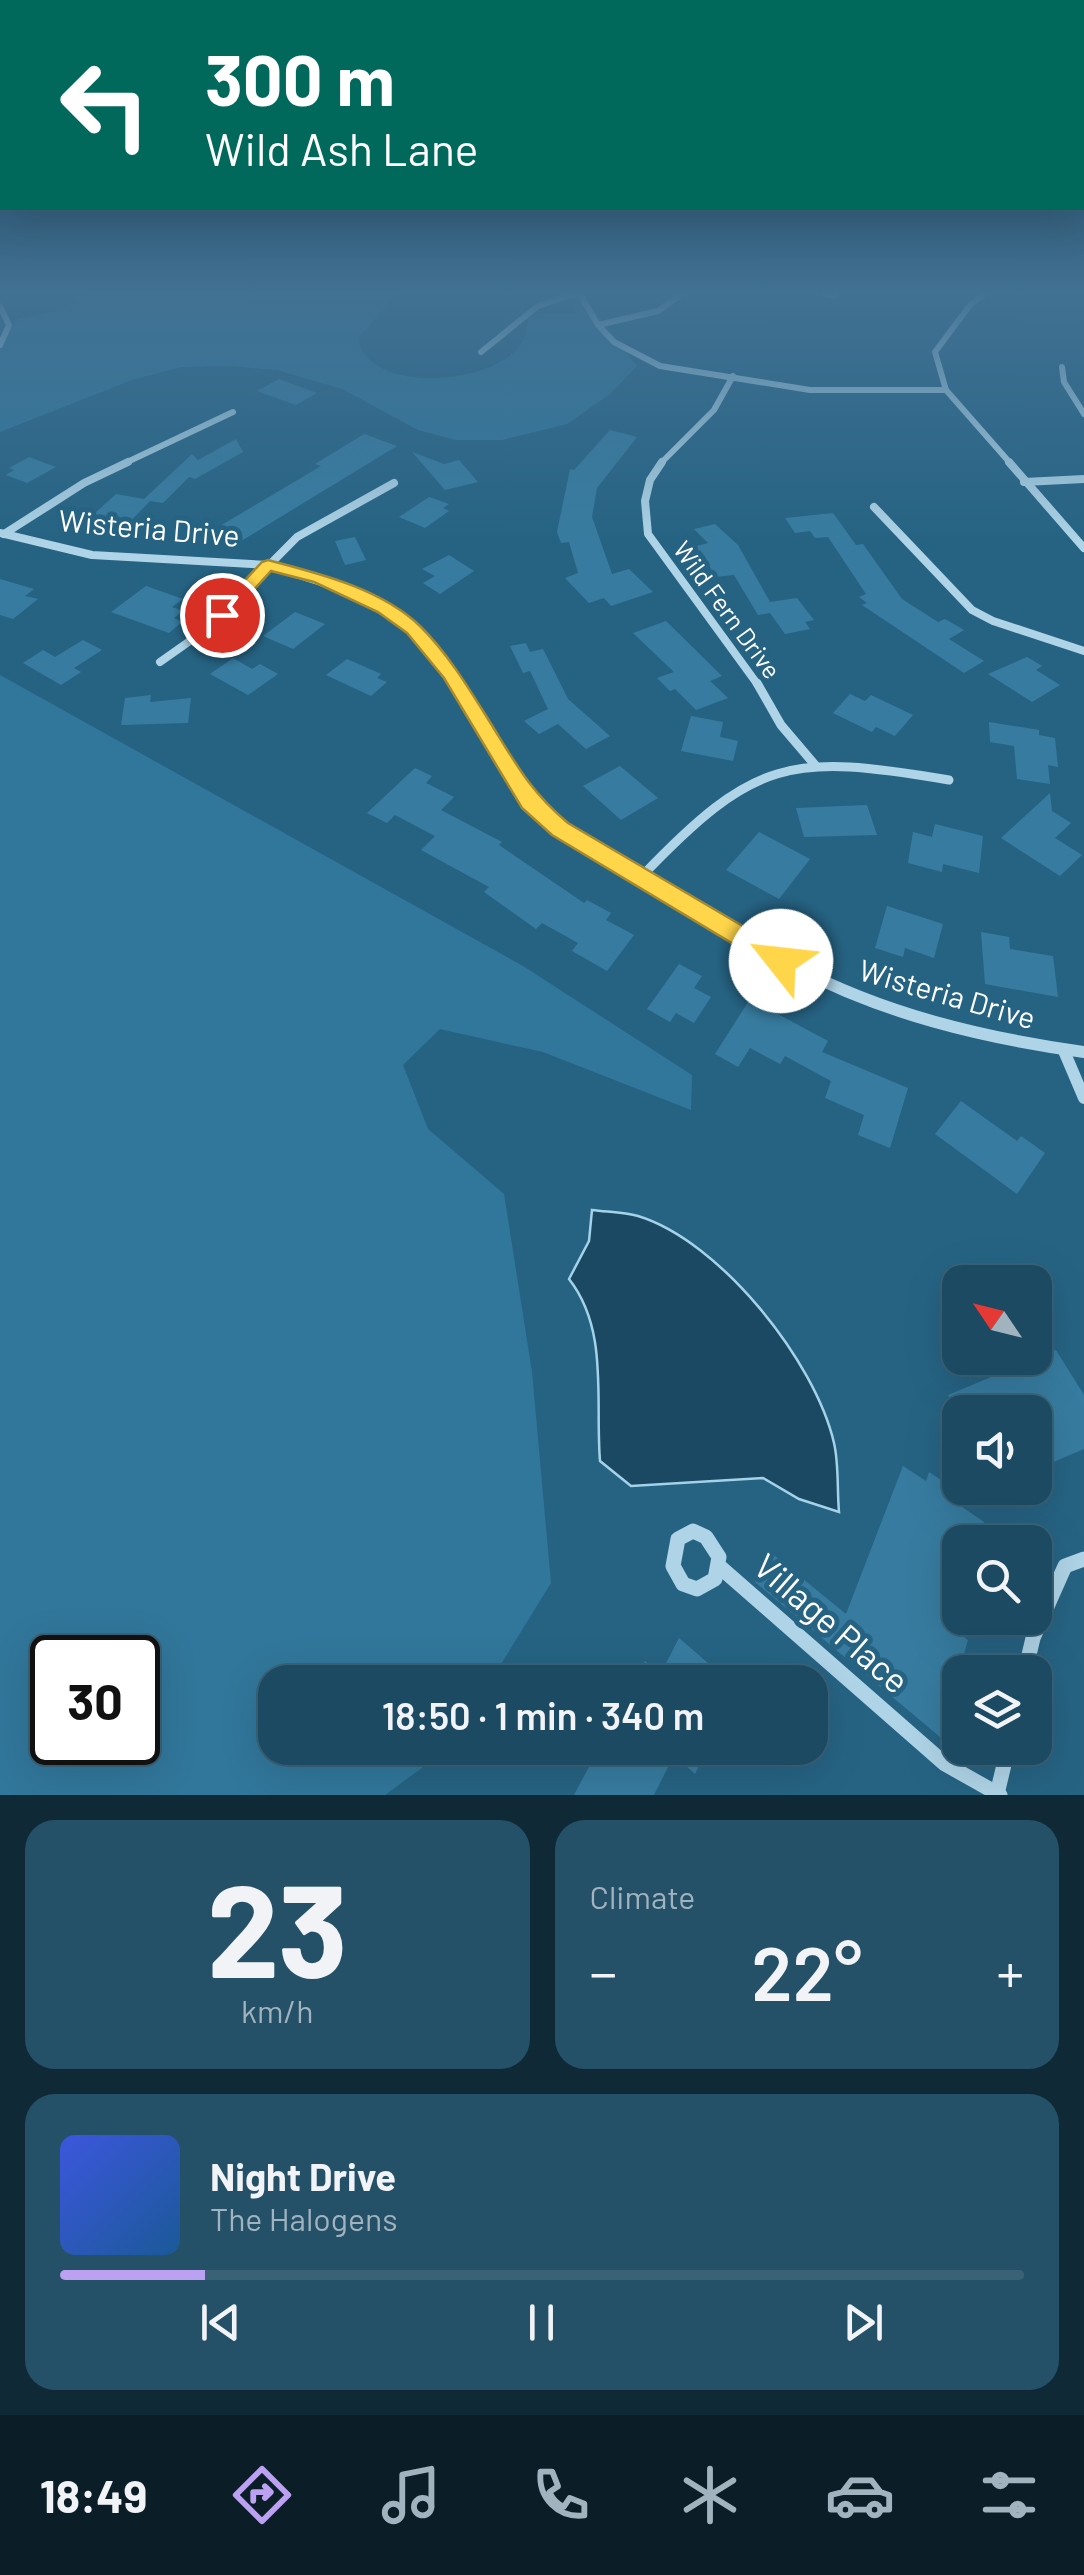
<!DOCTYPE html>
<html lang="en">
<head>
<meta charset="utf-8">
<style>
	:root { --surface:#1c4a62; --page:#255168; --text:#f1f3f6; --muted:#a0b3be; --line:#3a6277; --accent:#bca0f2 }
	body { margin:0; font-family:Barlow,sans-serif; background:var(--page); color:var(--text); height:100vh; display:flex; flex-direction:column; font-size:38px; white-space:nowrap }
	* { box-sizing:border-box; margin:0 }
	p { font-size:32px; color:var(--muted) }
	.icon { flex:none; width:55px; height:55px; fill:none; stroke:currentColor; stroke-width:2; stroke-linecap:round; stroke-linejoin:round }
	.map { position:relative; height:1795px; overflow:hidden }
	.details { display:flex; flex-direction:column; gap:25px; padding:25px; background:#0f2936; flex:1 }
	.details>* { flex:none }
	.hud { position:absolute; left:0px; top:0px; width:1085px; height:210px; box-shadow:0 10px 40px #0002,0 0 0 2px var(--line); background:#00695c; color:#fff; overflow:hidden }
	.needle { width:65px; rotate:305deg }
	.controls { position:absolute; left:942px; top:1265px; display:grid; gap:20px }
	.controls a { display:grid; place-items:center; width:110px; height:110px; border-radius:20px; background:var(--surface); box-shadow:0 10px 40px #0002,0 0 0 2px var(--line); font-size:50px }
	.speed { position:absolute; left:30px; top:1635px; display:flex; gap:20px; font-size:50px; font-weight:700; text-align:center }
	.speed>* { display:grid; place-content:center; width:130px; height:130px; border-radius:50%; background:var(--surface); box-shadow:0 10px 40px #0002,0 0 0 2px var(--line); line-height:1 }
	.speed .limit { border:5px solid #111; border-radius:15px; background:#fff; color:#111 }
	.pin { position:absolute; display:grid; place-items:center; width:85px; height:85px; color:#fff; margin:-42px; border:5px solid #fff; border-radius:50%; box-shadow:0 2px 10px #0007 }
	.me { position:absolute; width:110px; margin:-55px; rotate:299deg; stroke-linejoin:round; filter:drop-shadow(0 0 8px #0008) }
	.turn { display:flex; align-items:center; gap:35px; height:210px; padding:0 40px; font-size:45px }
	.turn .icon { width:130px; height:130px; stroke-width:2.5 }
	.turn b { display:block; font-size:70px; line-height:85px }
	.big { font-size:75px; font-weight:600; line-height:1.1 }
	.details .tile { flex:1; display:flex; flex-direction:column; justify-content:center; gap:15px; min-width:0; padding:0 35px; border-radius:30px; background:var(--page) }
	.details .dial { align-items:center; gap:0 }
	.dial b { font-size:130px; line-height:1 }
	.song { display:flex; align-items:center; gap:30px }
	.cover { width:120px; height:120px; border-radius:15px; background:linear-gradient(135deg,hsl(230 70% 55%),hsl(210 70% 35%)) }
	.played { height:10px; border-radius:5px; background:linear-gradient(90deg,var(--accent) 15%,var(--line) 15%) }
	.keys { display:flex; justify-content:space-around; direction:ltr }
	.heat { display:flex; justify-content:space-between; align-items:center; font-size:55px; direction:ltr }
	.details .tiles { flex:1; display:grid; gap:25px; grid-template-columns:1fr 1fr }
	.tile:last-child { grid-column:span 2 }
	.trip { position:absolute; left:258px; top:1665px; width:570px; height:100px; border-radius:30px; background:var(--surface); box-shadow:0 10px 40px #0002,0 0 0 2px var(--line); font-weight:600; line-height:100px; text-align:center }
	.tabs { display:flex; height:160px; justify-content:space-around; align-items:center; background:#0b1e27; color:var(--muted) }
	.tabs .icon { width:70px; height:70px }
	.tabs .on { color:var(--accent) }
	.tabs b { font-size:45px; color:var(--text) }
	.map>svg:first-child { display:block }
	.green { fill:#31779b; fill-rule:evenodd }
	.water { fill:#1b4964; stroke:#a4d2e8; stroke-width:2.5 }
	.building { fill:#377ca0 }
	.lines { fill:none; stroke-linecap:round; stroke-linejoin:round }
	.street-far4 { stroke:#afd4e7; stroke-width:6 }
	.street-far3 { stroke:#afd4e7; stroke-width:8 }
	.street-far2 { stroke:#afd4e7; stroke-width:9 }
	.street-far1 { stroke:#afd4e7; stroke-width:12 }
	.street { stroke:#afd4e7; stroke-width:15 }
	.route { fill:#ffd54a; stroke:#a68a30; stroke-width:2.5 }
	.labels { text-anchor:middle; stroke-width:10; stroke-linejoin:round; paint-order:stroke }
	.far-street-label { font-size:25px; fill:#fff; stroke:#266383 }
	.street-label { font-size:30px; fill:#fff; stroke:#266383 }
	.near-street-label { font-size:35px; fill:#fff; stroke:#266383 }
</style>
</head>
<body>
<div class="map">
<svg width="1084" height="1795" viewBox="0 0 1084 1795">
	<rect width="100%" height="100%" fill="#266383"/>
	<!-- green -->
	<g class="green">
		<path d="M100,291H405L391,300L358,338C367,396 498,386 523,341C526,335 527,325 529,318L541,313H576L567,295L554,291H579L637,366L610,394L567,424L502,440H455L418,430L342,389L277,370L230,366L181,367L132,380L0,432V342L18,319L56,311Z"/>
		<path d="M0,675L523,966L692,1075L691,1110L543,1052L440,1029L403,1065L428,1129L504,1194L532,1372L551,1583L490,1682H275V1748H449L385,1795H0ZM52,1658H138V1742H52Z"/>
	</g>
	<!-- water -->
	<path class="water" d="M592,1210C607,1212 624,1212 638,1216C720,1241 815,1361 834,1443C839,1464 837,1490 839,1512L799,1499L763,1478L631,1486L600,1461C595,1399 609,1330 569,1279L589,1241Z"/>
	<!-- building -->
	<g class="building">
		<polygon points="279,379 317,393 296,405 257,391"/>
		<polygon points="610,430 637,437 597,488 592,517 612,574 629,569 653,592 611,606 604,598 589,603 565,578 578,573 569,542 561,543 557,532 570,469 574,470"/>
		<polygon points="364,434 397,446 228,549 203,536 321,466 315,464"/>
		<polygon points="236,439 243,452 195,479 189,477 163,503 150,501 121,531 83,524 116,494 144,499 192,454 198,460"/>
		<polygon points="412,452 444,464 459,460 478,482 445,490"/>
		<polygon points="29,457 56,467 27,483 6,475 14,470 9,468"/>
		<polygon points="429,497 449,504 443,508 449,511 425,528 399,517"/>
		<polygon points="833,513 856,545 863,544 902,599 938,622 945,619 964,630 949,639 984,661 964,673 862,605 867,603 859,597 866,594 828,537 815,538 810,531 795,533 785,518"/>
		<polygon points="715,524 738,545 770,602 797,598 814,620 805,622 810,629 785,634 770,613 758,615 734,575 715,577 707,561 693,547 708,543 694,529"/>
		<polygon points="355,537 366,560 345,565 335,541"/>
		<polygon points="449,555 474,571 440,594 423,583 435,576 422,569"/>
		<polygon points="0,579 34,589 25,596 38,599 13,619 0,615"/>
		<polygon points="146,586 183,599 172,607 183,611 174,618 182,622 169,633 111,612"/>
		<polygon points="295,612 325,624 293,649 263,636"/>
		<polygon points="666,621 722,676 710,681 728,698 696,710 675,689 670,691 657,678 674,672 633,633"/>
		<polygon points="83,640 102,650 74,668 81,672 61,685 23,663 43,650 55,657"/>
		<polygon points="526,643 530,652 543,649 568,699 610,736 586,749 558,724 539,734 524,721 548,709 530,671 523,673 510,646"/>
		<polygon points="1027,657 1042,666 1036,670 1060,685 1032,702 988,674"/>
		<polygon points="233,658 252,669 260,664 278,674 248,695 210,674"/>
		<polygon points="347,659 381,674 377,678 387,682 371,696 326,675"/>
		<polygon points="850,694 865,701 871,695 913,715 895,736 876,727 872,732 833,713"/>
		<polygon points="151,695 150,702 191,698 188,723 121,725 125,698"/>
		<polygon points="691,716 723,722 720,737 738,741 733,761 681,751"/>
		<polygon points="989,722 1039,730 1039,735 1055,738 1058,767 1048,765 1050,784 1017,779 1014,746 990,742"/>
		<polygon points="620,766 658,798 621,820 583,786"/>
		<polygon points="415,768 432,776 426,783 454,797 441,810 502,842 499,845 584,903 587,900 611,913 606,920 634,935 607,971 572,951 578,943 542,923 536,929 484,892 489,887 421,850 435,836 395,815 387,823 367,813"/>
		<polygon points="1050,793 1052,811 1071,823 1055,838 1082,855 1060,876 1001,838"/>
		<polygon points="867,805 877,835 804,837 796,808"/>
		<polygon points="935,824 983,836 979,873 943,864 942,872 908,863 913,832 932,837"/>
		<polygon points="759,832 810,859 779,899 726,870"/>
		<polygon points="887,906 943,924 934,958 905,948 903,957 875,948"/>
		<polygon points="981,932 1009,937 1010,949 1053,956 1058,997 985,984"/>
		<polygon points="679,964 702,976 694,988 711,997 694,1023 676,1013 670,1022 647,1009"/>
		<polygon points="750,999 828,1041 822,1052 908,1088 890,1148 858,1135 864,1115 825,1098 831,1081 785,1056 780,1064 750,1048 738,1067 715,1054"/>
		<polygon points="961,1101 1017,1141 1021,1136 1045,1153 1017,1194 935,1134"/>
		<polygon points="1056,1350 1084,1395 1084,1449 1035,1470 1035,1412 957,1412 948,1395"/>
		<polygon points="903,1466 926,1481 929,1472 959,1492 955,1502 984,1522 977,1542 960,1542 960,1594 949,1626 968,1640 940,1737 755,1582 770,1552 846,1614"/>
		<polygon points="679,1638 730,1682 633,1682 645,1661 660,1675"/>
		<polygon points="599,1748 708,1748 695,1774 674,1755 654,1795 574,1795"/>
	</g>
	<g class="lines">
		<!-- street-far4 -->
		<g class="street-far4">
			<polyline points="578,291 598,325 614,342 660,366 810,390 946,390"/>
			<polyline points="817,291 835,296"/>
			<polyline points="988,291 970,305 935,352 946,390 1011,464"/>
			<polyline points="0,306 9,325 0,345"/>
			<polyline points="598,325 658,311 686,291"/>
			<polyline points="481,352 538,306 579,292"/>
			<polyline points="1062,367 1064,382 1084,414"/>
			<polyline points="123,464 233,412"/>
			<polyline points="660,464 714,410 733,376"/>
		</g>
		<!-- street-far3 -->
		<g class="street-far3">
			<polyline points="662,462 650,480 645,501 648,534 758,685"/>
			<polyline points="1009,462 1084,548"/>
			<polyline points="1024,482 1084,479"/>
			<polyline points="874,507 972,610 993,621 1084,651"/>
			<polyline points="0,533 92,555 268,565 346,590 413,629 457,685"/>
			<polyline points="4,534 84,483 128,462"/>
			<polyline points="160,662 204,631 297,537 394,483"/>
		</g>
		<!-- street-far2 -->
		<g class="street-far2">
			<polyline points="456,683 530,803 560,829 725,930 798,968"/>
			<polyline points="757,683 781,725 815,765"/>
			<path d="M641,877C755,758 789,753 949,780"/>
		</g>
		<!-- street-far1 -->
		<g class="street-far1">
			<path d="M793,966C883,1014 983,1038 1084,1052"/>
			<polyline points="1064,1051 1084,1098"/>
		</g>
		<!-- street -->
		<g class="street">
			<polygon points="693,1531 706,1537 719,1557 715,1579 697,1589 683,1584 673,1566 678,1539"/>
			<polyline points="720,1567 945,1764 1000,1795"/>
			<polyline points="1025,1672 1033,1638 1065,1566 1084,1559"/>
			<polyline points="997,1794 1008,1748"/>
		</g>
	</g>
	<!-- sky -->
	<linearGradient id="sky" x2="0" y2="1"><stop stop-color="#153648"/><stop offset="0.54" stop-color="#417193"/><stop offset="1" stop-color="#417193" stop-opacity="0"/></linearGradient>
	<rect width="1084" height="542" fill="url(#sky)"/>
	<!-- route -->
	<path class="route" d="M268,560C318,573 383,589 421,627C450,656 471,692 493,727C517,766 532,793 568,823L790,954L793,961L790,968H773L552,835L522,808L444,678L407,633L378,612L314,582L271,571L228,618H216V611L262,562Z"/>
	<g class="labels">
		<!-- far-street labels -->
		<g class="far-street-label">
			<text transform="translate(727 610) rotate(54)" y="9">Wild Fern Drive</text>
		</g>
		<!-- street labels -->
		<g class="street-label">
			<text transform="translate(149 529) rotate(5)" y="10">Wisteria Drive</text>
			<text transform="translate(947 995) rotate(16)" y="10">Wisteria Drive</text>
		</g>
		<!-- near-street labels -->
		<g class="near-street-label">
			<text transform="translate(831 1624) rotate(41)" y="12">Village Place</text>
		</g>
	</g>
</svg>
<div class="controls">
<a><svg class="needle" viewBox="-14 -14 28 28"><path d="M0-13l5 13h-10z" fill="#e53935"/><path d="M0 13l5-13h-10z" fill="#a0b3be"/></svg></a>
<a><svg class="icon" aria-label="sound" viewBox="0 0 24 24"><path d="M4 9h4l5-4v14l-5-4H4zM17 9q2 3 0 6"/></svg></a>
<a><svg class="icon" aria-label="search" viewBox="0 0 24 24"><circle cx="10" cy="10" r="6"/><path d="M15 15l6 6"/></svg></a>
<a><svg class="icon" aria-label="layers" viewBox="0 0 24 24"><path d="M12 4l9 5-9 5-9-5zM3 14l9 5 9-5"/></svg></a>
</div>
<div class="speed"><div class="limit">30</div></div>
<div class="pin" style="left:222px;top:615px;background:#d93025"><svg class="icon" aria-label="arrive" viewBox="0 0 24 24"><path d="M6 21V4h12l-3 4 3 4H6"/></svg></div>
<svg class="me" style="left:781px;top:961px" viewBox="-20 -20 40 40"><circle r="19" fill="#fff"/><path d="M0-13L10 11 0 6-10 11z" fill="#ffd54a"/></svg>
<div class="trip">18:50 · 1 min · 340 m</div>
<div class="hud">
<div class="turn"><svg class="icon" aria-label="left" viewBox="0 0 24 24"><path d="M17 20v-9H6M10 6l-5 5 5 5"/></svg><div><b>300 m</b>Wild Ash Lane</div></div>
</div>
</div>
<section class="details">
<div class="tiles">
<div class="tile dial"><b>23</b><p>km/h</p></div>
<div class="tile"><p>Climate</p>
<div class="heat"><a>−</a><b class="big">22°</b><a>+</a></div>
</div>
<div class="tile">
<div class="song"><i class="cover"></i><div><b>Night Drive</b><p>The Halogens</p></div></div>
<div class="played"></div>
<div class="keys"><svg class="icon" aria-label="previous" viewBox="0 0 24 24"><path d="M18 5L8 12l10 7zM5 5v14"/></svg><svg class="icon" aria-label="pause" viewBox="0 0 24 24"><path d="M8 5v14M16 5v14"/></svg><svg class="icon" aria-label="next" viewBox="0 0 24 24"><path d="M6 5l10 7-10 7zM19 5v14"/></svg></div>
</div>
</div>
</section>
<nav class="tabs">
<b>18:49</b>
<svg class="icon on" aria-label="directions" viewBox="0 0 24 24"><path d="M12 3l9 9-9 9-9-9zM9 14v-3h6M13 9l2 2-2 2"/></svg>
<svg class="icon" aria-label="music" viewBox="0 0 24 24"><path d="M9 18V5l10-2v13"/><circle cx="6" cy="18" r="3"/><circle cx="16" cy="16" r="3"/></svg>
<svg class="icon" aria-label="phone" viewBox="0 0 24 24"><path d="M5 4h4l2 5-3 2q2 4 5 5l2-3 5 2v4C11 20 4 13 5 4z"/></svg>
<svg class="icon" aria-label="climate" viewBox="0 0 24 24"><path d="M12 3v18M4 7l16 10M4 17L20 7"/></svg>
<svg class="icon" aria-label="car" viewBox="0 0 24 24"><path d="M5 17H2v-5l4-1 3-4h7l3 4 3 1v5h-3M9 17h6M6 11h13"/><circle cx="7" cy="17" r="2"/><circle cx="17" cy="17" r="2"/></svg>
<svg class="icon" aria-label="filters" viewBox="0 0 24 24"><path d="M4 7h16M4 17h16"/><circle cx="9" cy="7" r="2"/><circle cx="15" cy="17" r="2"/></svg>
</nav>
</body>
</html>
